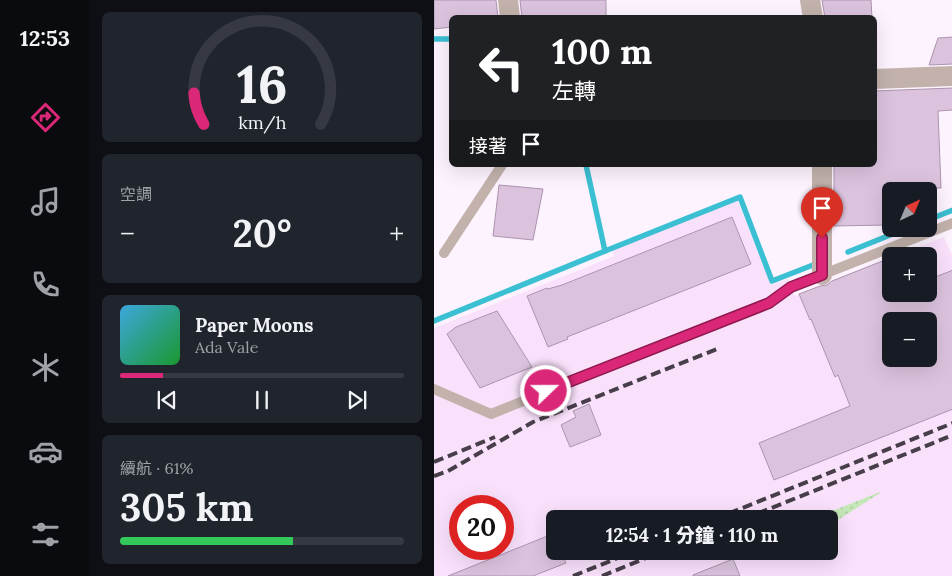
<!DOCTYPE html>
<html lang="zh-TW">
<head>
<meta charset="utf-8">
<style>
	:root { --surface:#171b24; --page:#20242c; --text:#f1f3f6; --muted:#9ea1a6; --line:#363941; --accent:#db2777 }
	body { margin:0; font-family:Lora,"Noto Sans TC",serif; background:var(--page); color:var(--text); height:100vh; display:flex; flex-direction:column; font-size:19px; white-space:nowrap }
	* { box-sizing:border-box; margin:0 }
	p { font-size:16px; color:var(--muted) }
	.icon { flex:none; width:28px; height:28px; fill:none; stroke:currentColor; stroke-width:2; stroke-linecap:round; stroke-linejoin:round }
	.map { position:relative; flex:1; overflow:hidden }
	.drawer { display:flex; flex-direction:column; gap:12px; padding:12px; background:#0d0f14; width:344px }
	.drawer>* { flex:none }
	.hud { position:absolute; left:15px; top:15px; width:428px; height:152px; border-radius:8px; box-shadow:0 5px 20px #0002; background:#202124; color:#fff; overflow:hidden }
	.needle { width:32px; rotate:44deg }
	.controls { position:absolute; left:448px; top:182px; display:grid; gap:10px }
	.controls a { display:grid; place-items:center; width:55px; height:55px; border-radius:8px; background:var(--surface); box-shadow:0 5px 20px #0002; font-size:25px }
	.speed { position:absolute; left:15px; top:495px; display:flex; gap:10px; font-size:25px; font-weight:700; text-align:center }
	.speed>* { display:grid; place-content:center; width:65px; height:65px; border-radius:50%; background:var(--surface); box-shadow:0 5px 20px #0002; line-height:1 }
	.speed .limit { border:8px solid #d22; background:#fff; color:#111 }
	.pin { position:absolute; display:grid; place-items:center; width:42px; height:42px; color:#fff; margin:-51px -21px; border-radius:50% 50% 50% 0; rotate:-45deg; box-shadow:0 0 5px #0007 }
	.pin .icon { rotate:45deg }
	.me { position:absolute; width:55px; margin:-28px; rotate:68deg; stroke-linejoin:round; filter:drop-shadow(0 0 4px #0008) }
	.turn { display:flex; align-items:center; gap:18px; height:105px; padding:0 20px; font-size:22px }
	.turn .icon { width:65px; height:65px; stroke-width:2.5 }
	.turn b { display:block; font-size:35px; line-height:42px }
	.then { display:flex; align-items:center; height:48px; padding:0 20px; background:#0003; gap:10px; font-size:19px }
	.big { font-size:38px; font-weight:800; line-height:1.1 }
	.drawer .widget { flex:1; display:flex; flex-direction:column; justify-content:center; gap:8px; min-width:0; padding:0 18px; border-radius:8px; background:var(--page) }
	.drawer .dial { align-items:center; gap:0 }
	.dial svg { height:130px; overflow:visible; fill:none; stroke:var(--line); stroke-width:7; stroke-linecap:round; text-anchor:middle }
	.dial text { fill:var(--text); stroke:none }
	.song { display:flex; align-items:center; gap:15px }
	.cover { width:60px; height:60px; border-radius:8px; background:linear-gradient(135deg,hsl(200 70% 55%),hsl(130 70% 35%)) }
	.played { height:5px; border-radius:2px; background:linear-gradient(90deg,var(--accent) 15%,var(--line) 15%) }
	.keys { display:flex; justify-content:space-around; direction:ltr }
	.heat { display:flex; justify-content:space-between; align-items:center; font-size:28px; direction:ltr }
	.charge { height:8px; border-radius:4px; background:linear-gradient(90deg,#34c759 61%,var(--line) 0) }
	.trip { position:absolute; left:112px; top:510px; width:292px; height:50px; border-radius:8px; background:var(--surface); box-shadow:0 5px 20px #0002; font-weight:800; line-height:50px; text-align:center }
	main { display:flex; flex:1; min-height:0 }
	.menu { display:flex; flex-direction:column; width:90px; justify-content:space-around; align-items:center; background:#090b0e; color:var(--muted) }
	.menu .icon { width:35px; height:35px }
	.menu .active { color:var(--accent) }
	.menu b { font-size:22px; color:var(--text) }
	.map>svg:first-child { display:block }
	.built { fill:#f9e1fc; fill-rule:evenodd }
	.grass { fill:url(#grass-dots) }
	.lines { fill:none; stroke-linecap:round; stroke-linejoin:round }
	.stream { stroke:#3bbfd2; stroke-width:5.5 }
	.building { fill:#dbc3de; stroke:#ab94ae; fill-rule:evenodd }
	.lane { stroke:#c2b2ab; stroke-width:10 }
	.street { stroke:#c2b2ab; stroke-width:20 }
	.rail { stroke:#473e49; stroke-width:4; stroke-dasharray:10 5; stroke-linecap:butt }
	.route-casing { stroke:#8e194d; stroke-width:12 }
	.route { stroke:#db2777; stroke-width:9 }
</style>
</head>
<body>
<main>
<nav class="menu">
<b>12:53</b>
<svg class="icon active" aria-label="directions" viewBox="0 0 24 24"><path d="M12 3l9 9-9 9-9-9zM9 14v-3h6M13 9l2 2-2 2"/></svg>
<svg class="icon" aria-label="music" viewBox="0 0 24 24"><path d="M9 18V5l10-2v13"/><circle cx="6" cy="18" r="3"/><circle cx="16" cy="16" r="3"/></svg>
<svg class="icon" aria-label="phone" viewBox="0 0 24 24"><path d="M5 4h4l2 5-3 2q2 4 5 5l2-3 5 2v4C11 20 4 13 5 4z"/></svg>
<svg class="icon" aria-label="climate" viewBox="0 0 24 24"><path d="M12 3v18M4 7l16 10M4 17L20 7"/></svg>
<svg class="icon" aria-label="car" viewBox="0 0 24 24"><path d="M5 17H2v-5l4-1 3-4h7l3 4 3 1v5h-3M9 17h6M6 11h13"/><circle cx="7" cy="17" r="2"/><circle cx="17" cy="17" r="2"/></svg>
<svg class="icon" aria-label="filters" viewBox="0 0 24 24"><path d="M4 7h16M4 17h16"/><circle cx="9" cy="7" r="2"/><circle cx="15" cy="17" r="2"/></svg>
</nav>
<section class="drawer">
<div class="widget dial"><svg viewBox="0 0 100 80">
<path d="M14 69A42 42 0 1 1 86 69"/>
<path d="M14 69A42 42 0 0 1 8 50" stroke="#db2777"/>
<text x="50" y="56" font-size="32" font-weight="700">16</text>
<text x="50" y="72" font-size="11">km/h</text>
</svg></div>
<div class="widget"><p>空調</p>
<div class="heat"><a>−</a><b class="big">20°</b><a>+</a></div>
</div>
<div class="widget">
<div class="song"><i class="cover"></i><div><b>Paper Moons</b><p>Ada Vale</p></div></div>
<div class="played"></div>
<div class="keys"><svg class="icon" aria-label="previous" viewBox="0 0 24 24"><path d="M18 5L8 12l10 7zM5 5v14"/></svg><svg class="icon" aria-label="pause" viewBox="0 0 24 24"><path d="M8 5v14M16 5v14"/></svg><svg class="icon" aria-label="next" viewBox="0 0 24 24"><path d="M6 5l10 7-10 7zM19 5v14"/></svg></div>
</div>
<div class="widget"><p>續航 · 61%</p><b class="big">305 km</b><div class="charge"></div></div>
</section>
<div class="map">
<svg width="519" height="576" viewBox="0 0 519 576">
	<defs>
		<pattern id="grass-dots" width="8" height="8" patternUnits="userSpaceOnUse" patternTransform="scale(1.25)"><rect width="8" height="8" fill="#c5e7b7"/><path d="M2 2h.1M6 6h.1" fill="none" stroke="#a9c69d" stroke-width="1.8" stroke-linecap="round"/></pattern>
	</defs>
	<rect width="100%" height="100%" fill="#fdf3fe"/>
	<!-- built -->
	<path class="built" d="M303,199L337,285L354,279L361,296L456,258V294H494V256H461L510,237L519,257L518,576H0V328L180,256L178,249ZM456,321H494V359H456ZM26,506H69V549H26ZM121,519H396V551H121Z"/>
	<!-- grass -->
	<polygon class="grass" points="446,492 446,493 396,525 396,519 378,519"/>
	<g class="lines">
		<!-- stream -->
		<g class="stream">
			<polyline points="0,39 18,39"/>
			<polyline points="152,165 171,251 306,197 338,281 379,265"/>
			<polyline points="494,220 519,210"/>
			<polyline points="414,252 471,229"/>
			<polyline points="0,321 171,251"/>
		</g>
	</g>
	<!-- building -->
	<g class="building">
		<polygon points="0,0 62,0 64,18 18,18 18,27 0,29"/>
		<polygon points="86,0 172,0 172,18 88,18"/>
		<polygon points="388,0 437,0 438,18 391,18"/>
		<polygon points="519,37 519,64 495,65 504,38"/>
		<polygon points="519,88 519,110 504,111 507,188 453,190 454,225 400,226 400,165 440,165 440,91"/>
		<polygon points="65,185 109,189 99,240 59,236"/>
		<polygon points="298,217 317,264 133,337 134,339 114,347 93,296 113,288 114,289 128,285"/>
		<path d="M456,258V294H494V280L519,270V409L340,480L325,443L416,406L404,375L401,377L377,319L376,320L365,294L386,286L393,285L398,281ZM456,321H494V359H456Z"/>
		<polygon points="63,311 98,367 46,388 13,334 22,327"/>
		<polygon points="155,404 167,435 136,447 127,425 142,417 139,411"/>
		<polygon points="121,533 121,551 127,551 132,563 99,576 14,576"/>
		<polygon points="299,559 306,576 259,576 259,575"/>
	</g>
	<g class="lines">
		<!-- lane -->
		<g class="lane">
			<polyline points="10,253 68,165"/>
			<polyline points="0,389 57,414 335,303 357,287 519,223"/>
		</g>
		<!-- street -->
		<g class="street">
			<polyline points="74,0 76,18"/>
			<polyline points="376,0 379,18"/>
			<polyline points="440,79 519,76"/>
			<polyline points="388,275 388,165"/>
		</g>
		<!-- rail -->
		<g class="rail">
			<polyline points="0,462 61,437"/>
			<polyline points="0,476 14,471 99,422 283,349"/>
			<polyline points="281,519 519,423"/>
			<polyline points="310,519 519,435"/>
			<polyline points="139,576 201,551"/>
			<polyline points="168,576 229,551"/>
		</g>
	</g>
	<g class="lines">
		<!-- route casing -->
		<g class="route-casing">
			<polyline id="route" points="112,391 335,303 357,287 388,275 388,238"/>
		</g>
		<!-- route -->
		<use href="#route" class="route"/>
	</g>
</svg>
<div class="controls">
<a><svg class="needle" viewBox="-14 -14 28 28"><path d="M0-13l5 13h-10z" fill="#e53935"/><path d="M0 13l5-13h-10z" fill="#9ea1a6"/></svg></a>
<a>+</a>
<a>−</a>
</div>
<div class="speed"><div class="limit">20</div></div>
<div class="pin" style="left:388px;top:238px;background:#d93025"><svg class="icon" aria-label="arrive" viewBox="0 0 24 24"><path d="M6 21V4h12l-3 4 3 4H6"/></svg></div>
<svg class="me" style="left:112px;top:391px" viewBox="-20 -20 40 40"><circle r="17" fill="#db2777" stroke="#fff" stroke-width="3"/><path d="M0-11L8 9 0 5-8 9z" fill="#fff"/></svg>
<div class="trip">12:54 · 1 分鐘 · 110 m</div>
<div class="hud">
<div class="turn"><svg class="icon" aria-label="left" viewBox="0 0 24 24"><path d="M17 20v-9H6M10 6l-5 5 5 5"/></svg><div><b>100 m</b>左轉</div></div>
<div class="then">接著<svg class="icon" aria-label="arrive" viewBox="0 0 24 24"><path d="M6 21V4h12l-3 4 3 4H6"/></svg></div>
</div>
</div>
</main>
</body>
</html>
